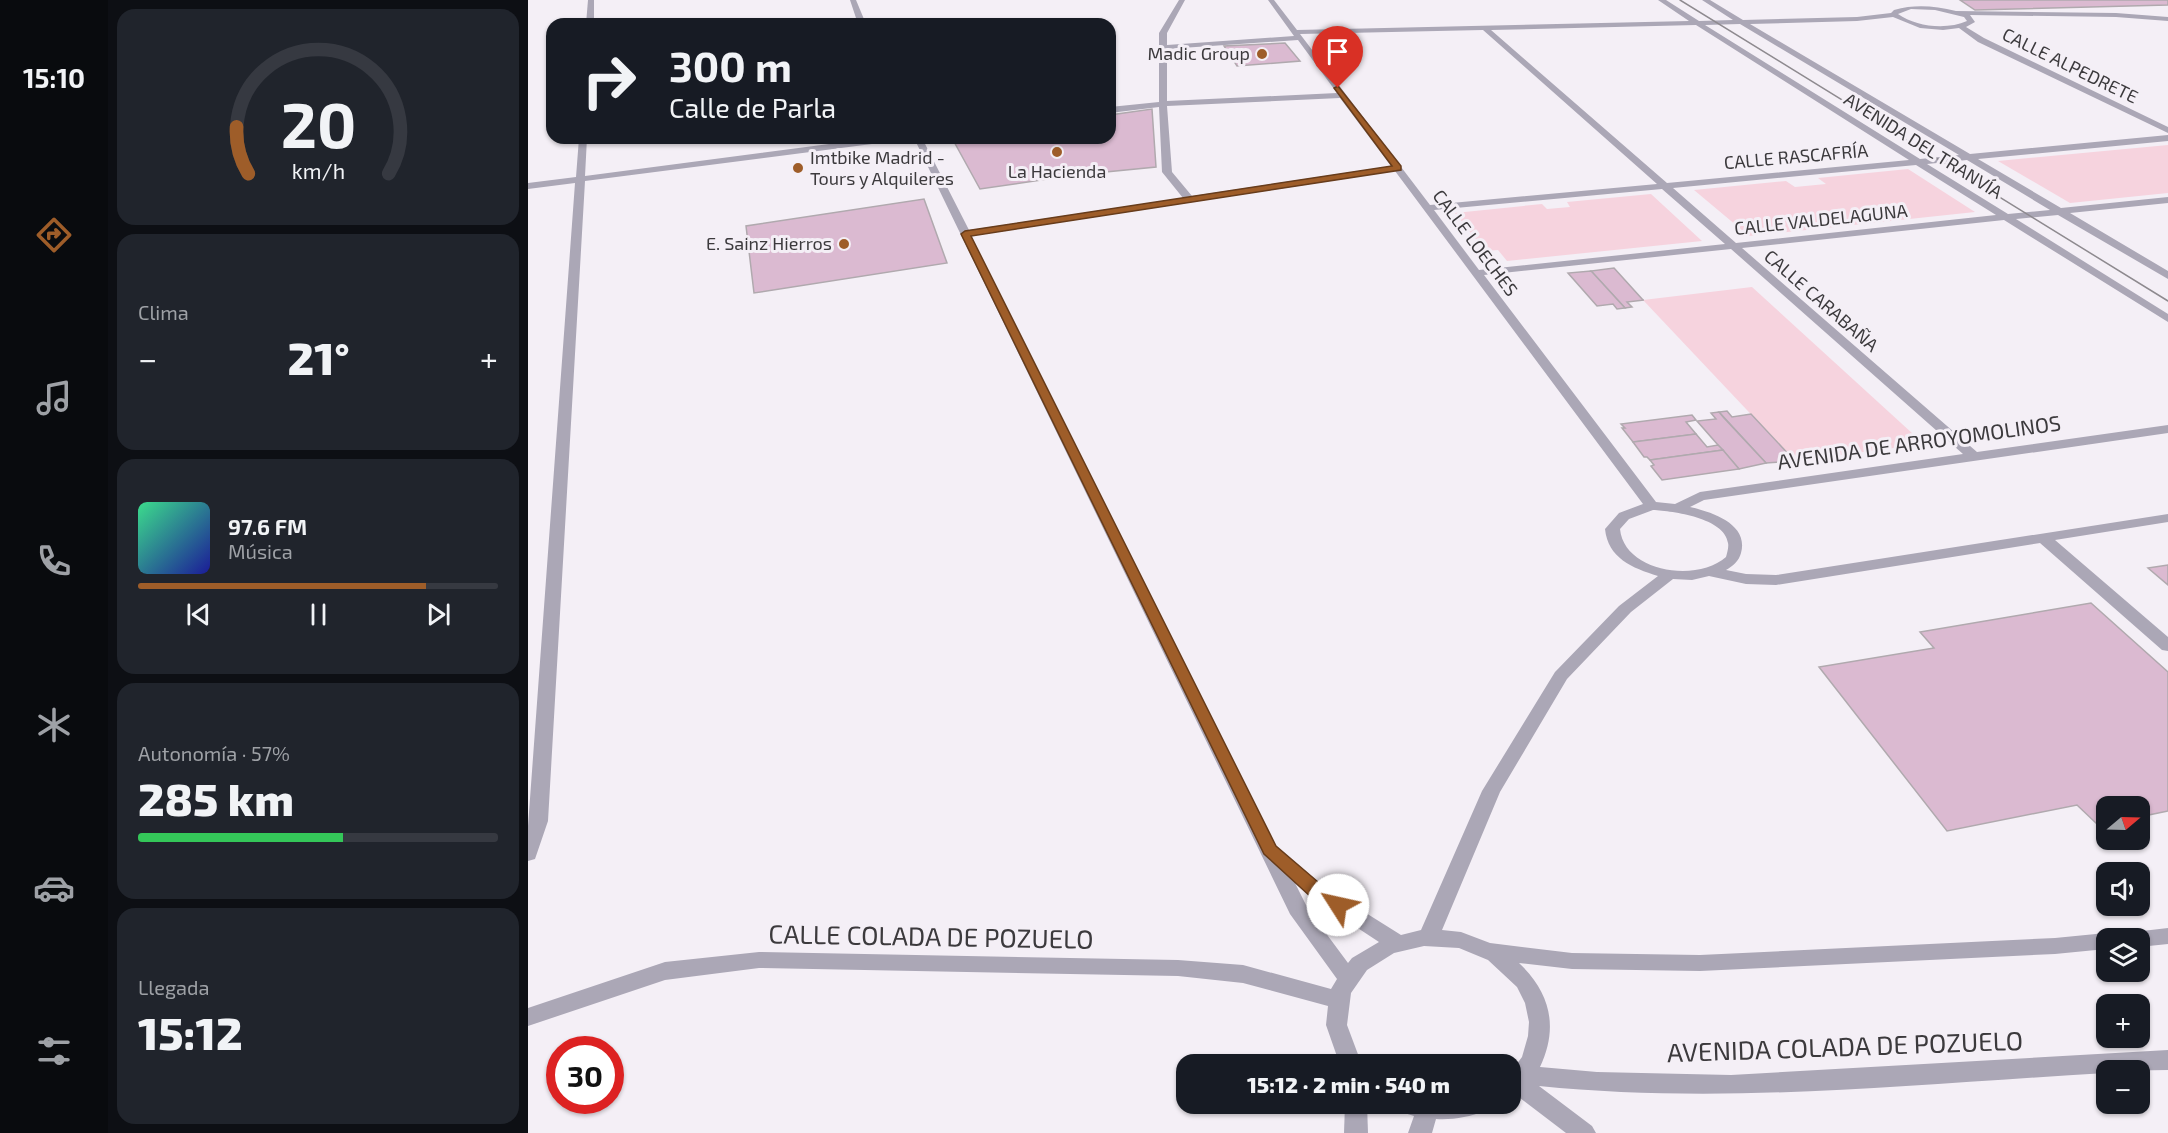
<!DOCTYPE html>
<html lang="es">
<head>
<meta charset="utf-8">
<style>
	:root { --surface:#171b24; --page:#20242c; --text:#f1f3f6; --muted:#9ea1a6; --line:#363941; --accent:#9e5d29 }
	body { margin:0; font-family:"Exo 2",sans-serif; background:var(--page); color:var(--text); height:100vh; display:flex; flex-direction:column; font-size:22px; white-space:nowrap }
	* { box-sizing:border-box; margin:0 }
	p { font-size:20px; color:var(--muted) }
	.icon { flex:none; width:33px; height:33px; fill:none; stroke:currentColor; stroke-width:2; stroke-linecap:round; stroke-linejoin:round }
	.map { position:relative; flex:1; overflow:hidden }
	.drawer { display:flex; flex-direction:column; gap:9px; padding:9px; background:#0d0f14; width:420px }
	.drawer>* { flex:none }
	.hud { position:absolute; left:18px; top:18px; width:570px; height:126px; border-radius:18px; box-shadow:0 2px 4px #0004; background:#171b24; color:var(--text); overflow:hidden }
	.needle { width:39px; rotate:71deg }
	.controls { position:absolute; left:1568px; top:796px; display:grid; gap:12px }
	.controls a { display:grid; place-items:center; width:54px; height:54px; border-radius:12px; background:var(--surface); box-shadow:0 2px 4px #0004; font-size:30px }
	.speed { position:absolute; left:18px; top:1036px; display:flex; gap:12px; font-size:30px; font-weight:700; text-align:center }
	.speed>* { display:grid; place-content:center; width:78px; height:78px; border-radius:50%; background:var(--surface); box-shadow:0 2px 4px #0004; line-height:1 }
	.speed .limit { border:9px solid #d22; background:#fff; color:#111 }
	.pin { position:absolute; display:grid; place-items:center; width:51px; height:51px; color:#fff; margin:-62px -26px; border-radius:50% 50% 50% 0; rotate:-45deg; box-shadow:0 0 6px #0007 }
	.pin .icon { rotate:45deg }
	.me { position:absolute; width:66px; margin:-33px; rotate:305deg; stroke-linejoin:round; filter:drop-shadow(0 0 4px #0008) }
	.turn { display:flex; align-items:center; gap:21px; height:126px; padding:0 24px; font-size:27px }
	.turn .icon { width:78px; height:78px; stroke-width:2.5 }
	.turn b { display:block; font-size:42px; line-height:51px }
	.big { font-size:45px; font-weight:800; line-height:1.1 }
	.drawer .card { flex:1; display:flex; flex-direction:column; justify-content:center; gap:9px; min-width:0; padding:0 21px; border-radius:18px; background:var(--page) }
	.drawer .dial { align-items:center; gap:0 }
	.dial svg { height:156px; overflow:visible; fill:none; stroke:var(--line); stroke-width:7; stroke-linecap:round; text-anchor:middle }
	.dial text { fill:var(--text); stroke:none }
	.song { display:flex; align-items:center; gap:18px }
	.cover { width:72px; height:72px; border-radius:9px; background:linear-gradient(135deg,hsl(150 70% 55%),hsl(240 70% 35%)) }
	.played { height:6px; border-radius:3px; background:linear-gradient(90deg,var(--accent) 80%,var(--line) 80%) }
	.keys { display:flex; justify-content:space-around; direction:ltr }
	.heat { display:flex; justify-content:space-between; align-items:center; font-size:33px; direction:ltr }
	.charge { height:9px; border-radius:4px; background:linear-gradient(90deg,#34c759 57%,var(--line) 0) }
	.trip { position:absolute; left:648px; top:1054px; width:345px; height:60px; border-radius:18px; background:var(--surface); box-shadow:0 2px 4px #0004; font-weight:800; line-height:60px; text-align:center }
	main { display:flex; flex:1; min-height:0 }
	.tabs { display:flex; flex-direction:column; width:108px; justify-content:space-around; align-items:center; background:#090b0e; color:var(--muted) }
	.tabs .icon { width:42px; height:42px }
	.tabs .current { color:var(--accent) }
	.tabs b { font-size:27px; color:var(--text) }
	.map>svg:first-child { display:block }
	.green { fill:#f6d3de }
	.building { fill:#dbbad1; stroke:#b0a9ae; stroke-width:1.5 }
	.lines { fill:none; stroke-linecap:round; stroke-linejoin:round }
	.street { fill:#aba7b6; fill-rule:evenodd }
	.tram { stroke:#8e8a8f; stroke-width:1.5 }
	.route { fill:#9e5d29; stroke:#673c1b; stroke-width:1.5 }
	.poi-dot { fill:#9e5d29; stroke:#f4eff6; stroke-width:2 }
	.labels { text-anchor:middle; stroke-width:6; stroke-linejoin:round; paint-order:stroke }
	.far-poi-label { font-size:18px; fill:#3c3a3d; stroke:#f4eff6; text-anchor:end }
	.far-street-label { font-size:18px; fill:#3c3a3d; stroke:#f4eff6 }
	.street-label { font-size:21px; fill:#3c3a3d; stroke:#f4eff6 }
	.near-street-label { font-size:26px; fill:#3c3a3d; stroke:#f4eff6 }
</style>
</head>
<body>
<main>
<nav class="tabs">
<b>15:10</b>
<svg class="icon current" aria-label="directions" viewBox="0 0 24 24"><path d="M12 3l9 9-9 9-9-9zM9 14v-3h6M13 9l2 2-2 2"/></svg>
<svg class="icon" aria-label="music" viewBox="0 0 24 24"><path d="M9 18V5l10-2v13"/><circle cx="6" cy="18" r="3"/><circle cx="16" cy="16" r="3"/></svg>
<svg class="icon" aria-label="phone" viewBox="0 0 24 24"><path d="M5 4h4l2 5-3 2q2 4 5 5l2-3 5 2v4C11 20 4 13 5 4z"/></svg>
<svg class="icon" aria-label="climate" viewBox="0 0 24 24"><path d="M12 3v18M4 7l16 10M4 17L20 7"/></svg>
<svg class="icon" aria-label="car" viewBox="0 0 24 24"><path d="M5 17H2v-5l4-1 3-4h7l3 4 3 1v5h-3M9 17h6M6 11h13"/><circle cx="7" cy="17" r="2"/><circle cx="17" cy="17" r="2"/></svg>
<svg class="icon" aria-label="filters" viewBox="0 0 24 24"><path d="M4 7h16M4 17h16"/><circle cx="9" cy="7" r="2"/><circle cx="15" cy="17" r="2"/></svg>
</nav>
<section class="drawer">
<div class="card dial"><svg viewBox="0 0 100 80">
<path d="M14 69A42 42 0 1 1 86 69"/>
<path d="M14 69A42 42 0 0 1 8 45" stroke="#9e5d29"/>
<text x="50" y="56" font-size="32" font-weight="700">20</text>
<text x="50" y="72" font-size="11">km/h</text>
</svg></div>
<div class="card"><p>Clima</p>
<div class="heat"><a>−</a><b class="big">21°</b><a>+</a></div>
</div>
<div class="card">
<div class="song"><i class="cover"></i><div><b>97.6 FM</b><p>Música</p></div></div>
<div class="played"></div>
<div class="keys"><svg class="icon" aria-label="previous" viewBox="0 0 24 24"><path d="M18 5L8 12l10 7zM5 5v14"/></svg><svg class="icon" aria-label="pause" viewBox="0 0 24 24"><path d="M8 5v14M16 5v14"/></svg><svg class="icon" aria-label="next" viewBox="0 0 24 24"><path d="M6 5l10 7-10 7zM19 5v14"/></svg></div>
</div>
<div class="card"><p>Autonomía · 57%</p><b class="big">285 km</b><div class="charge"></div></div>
<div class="card"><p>Llegada</p><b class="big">15:12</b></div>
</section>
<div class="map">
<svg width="1640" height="1133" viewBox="0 0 1640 1133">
	<rect width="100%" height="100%" fill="#f4eff6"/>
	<!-- green -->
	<g class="green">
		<polygon points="1640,145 1640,193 1542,203 1470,161"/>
		<polygon points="1380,169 1447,212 1221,236 1166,190 1258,181 1267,187 1298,184 1290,178"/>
		<polygon points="1123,194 1174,241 979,261 970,250 957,251 927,213 1014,204 1019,209 1042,207 1039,202"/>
		<polygon points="1224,287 1396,444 1267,461 1115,300"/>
	</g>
	<!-- building -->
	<g class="building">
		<polygon points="1432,0 1640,0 1640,5 1447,10"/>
		<polygon points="757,43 772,61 709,66 696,46"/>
		<polygon points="624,109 628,167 547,175 452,189 424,138 582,138 582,115"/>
		<polygon points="396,199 419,263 226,293 218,226"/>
		<polygon points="1086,268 1115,300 1116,300 1099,302 1104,307 1097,308 1063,271"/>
		<polygon points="1063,271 1065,273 1097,308 1089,309 1085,304 1069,306 1040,273"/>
		<polygon points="1199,411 1204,417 1223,414 1267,461 1238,463 1191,412"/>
		<polygon points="1191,412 1196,418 1238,463 1211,469 1169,421 1188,419 1183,413"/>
		<polygon points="1164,415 1168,420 1158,422 1168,434 1105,442 1094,428 1097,428 1093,424"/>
		<polygon points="1168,434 1179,447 1190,445 1195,450 1122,460 1119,457 1116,457 1105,442"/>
		<polygon points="1195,450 1211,469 1134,480 1123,466 1126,465 1122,460"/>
		<polygon points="1640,565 1640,585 1620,568"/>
		<polygon points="1563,603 1640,672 1640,811 1611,817 1611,807 1578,807 1578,823 1570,825 1549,805 1419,831 1291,667 1406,648 1392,632"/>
	</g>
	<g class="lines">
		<!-- street -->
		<g class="street">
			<polygon points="60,0 66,0 66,24 58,24"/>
			<polygon points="322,0 328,0 338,24 330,24"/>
			<path d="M651,0H657L639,33V45L766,36L740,0H746L769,30L1161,21L1130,0H1138L1171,21L1205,20L1174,0H1182L1215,20L1329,17L1363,13L1366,10C1388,4 1406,6 1428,11L1588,13L1640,17V21L1588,17L1442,15L1447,22L1438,27L1456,38L1640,127V133L1450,42L1431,28L1415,30L1392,28L1365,17L1329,21L1222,24L1442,154L1640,135V141L1450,159L1533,208L1640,197V203L1542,213L1640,271V279L1530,215L1488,219L1640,314V322L1476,220L1214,248L1449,452L1640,425V433L1176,500L1162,507C1184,512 1221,524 1213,553C1211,561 1205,566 1198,570L1218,574L1248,575L1640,514V522L1527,540L1640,637V651L1634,650L1512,543L1248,585L1218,584L1181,576L1164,580L1145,579L1103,612L1039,679L972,792L914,930L933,932L962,943L1044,953L1172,955L1527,938L1578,933L1585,935L1587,939H1578V949L1527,954L1172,971L1044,969L991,963C1022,992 1031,1027 1012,1067L1069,1072L1203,1075L1640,1050V1070L1578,1071V1073C1389,1084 1199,1105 1011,1086L1064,1126L1068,1133H1038L988,1095L982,1097V1073L994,1057L1000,1036L1001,1022L997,1003L989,987L960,960L931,948L896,946L866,953L839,970L823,993L819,1025L834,1065H812L798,1025L800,1006L715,983L650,976L231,968L137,980L0,1026V1008L137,962L231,952L650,960L715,965L803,989L809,979L762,914L386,138H394L441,230L655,198L634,172L631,107L582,113V107L631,102V33ZM1383,9L1407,10L1436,17L1439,21C1419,30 1388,27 1370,14ZM1212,24L1431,155L1392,159L1177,25ZM1168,25L1381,160L1139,183L963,30ZM955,30L1129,184L902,205L772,34ZM770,40L809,93L639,101V49ZM812,98L863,166L664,196L644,172L639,106ZM1439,160L1522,210L1480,214L1399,164ZM1388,165L1468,215L1208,243L1145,188ZM867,171L1115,504L1091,513L1077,529C1080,558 1104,568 1130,576L1091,606L1027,672L954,791L893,930L873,935L798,888L749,848L443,236ZM1134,189L1197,244L951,270L906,210ZM1203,249L1435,454L1172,492L1147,504L1128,502L956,275ZM1125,510C1145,511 1197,518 1200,543C1201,547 1199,553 1198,557C1169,583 1096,572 1092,529L1101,519ZM767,883L784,898L851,942L824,958L820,963L780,909Z"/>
			<polygon points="51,138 59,138 57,176 347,138 371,138 367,141 57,181 20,821 7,859 0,861 0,826 47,183 0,189 0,183 48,177"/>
			<polygon points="1640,928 1640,944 1611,947 1611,939 1594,939 1597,933"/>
			<polygon points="817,1104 839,1104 840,1133 816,1133"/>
			<path d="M867,1104H960L957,1111C941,1117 925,1120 908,1119L904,1133H880L886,1116L870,1111Z"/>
		</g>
		<!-- tram -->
		<polyline class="tram" points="1152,0 1640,301"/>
	</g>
	<!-- route -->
	<polygon class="route" points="810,86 873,166 873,170 443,236 748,846 797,888 816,900 819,905 816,910 810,912 784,898 736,854 433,234 437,231 864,166 806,88"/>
	<!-- markers -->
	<g class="poi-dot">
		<circle cx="734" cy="54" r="6"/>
		<circle cx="529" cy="152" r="6"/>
		<circle cx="270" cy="168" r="6"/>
		<circle cx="316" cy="244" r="6"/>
	</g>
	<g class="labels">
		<!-- far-poi labels -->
		<g class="far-poi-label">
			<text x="722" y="60">Madic Group</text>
			<text x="282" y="164" text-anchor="start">Imtbike Madrid -<tspan x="282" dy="21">Tours y Alquileres</tspan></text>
			<text x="529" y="178" text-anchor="middle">La Hacienda</text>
			<text x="304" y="250">E. Sainz Hierros</text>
		</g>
		<!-- far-street labels -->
		<g class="far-street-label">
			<text transform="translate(1542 66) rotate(26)" y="6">CALLE ALPEDRETE</text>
			<text transform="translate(1395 146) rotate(32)" y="6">AVENIDA DEL TRANVÍA</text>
			<text transform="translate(1268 157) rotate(-5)" y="6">CALLE RASCAFRÍA</text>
			<text transform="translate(1293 220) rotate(-6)" y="6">CALLE VALDELAGUNA</text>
			<text transform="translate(947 243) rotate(53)" y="6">CALLE LOECHES</text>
			<text transform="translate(1293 301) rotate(41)" y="6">CALLE CARABAÑA</text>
		</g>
		<!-- street labels -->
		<g class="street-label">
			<text transform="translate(1391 443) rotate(-8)" y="7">AVENIDA DE ARROYOMOLINOS</text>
		</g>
		<!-- near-street labels -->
		<g class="near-street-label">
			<text transform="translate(403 937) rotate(1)" y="9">CALLE COLADA DE POZUELO</text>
			<text transform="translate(1317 1047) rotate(-2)" y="9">AVENIDA COLADA DE POZUELO</text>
		</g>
	</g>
</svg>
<div class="controls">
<a><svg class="needle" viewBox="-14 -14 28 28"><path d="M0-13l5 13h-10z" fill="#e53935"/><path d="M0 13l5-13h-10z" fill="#9ea1a6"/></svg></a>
<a><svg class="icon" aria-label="sound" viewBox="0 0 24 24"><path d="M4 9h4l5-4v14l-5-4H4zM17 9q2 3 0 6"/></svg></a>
<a><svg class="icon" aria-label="layers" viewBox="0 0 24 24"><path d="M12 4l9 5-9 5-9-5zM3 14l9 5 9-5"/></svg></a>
<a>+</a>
<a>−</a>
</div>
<div class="speed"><div class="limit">30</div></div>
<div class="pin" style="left:810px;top:88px;background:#d93025"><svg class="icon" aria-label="arrive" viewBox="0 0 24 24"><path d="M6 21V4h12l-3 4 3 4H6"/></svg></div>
<svg class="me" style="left:810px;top:905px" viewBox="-20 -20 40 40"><circle r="19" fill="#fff"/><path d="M0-13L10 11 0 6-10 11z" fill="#9e5d29"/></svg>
<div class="trip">15:12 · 2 min · 540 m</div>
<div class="hud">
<div class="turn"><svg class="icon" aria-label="right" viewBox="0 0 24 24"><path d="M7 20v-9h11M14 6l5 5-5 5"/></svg><div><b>300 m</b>Calle de Parla</div></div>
</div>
</div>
</main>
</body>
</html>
